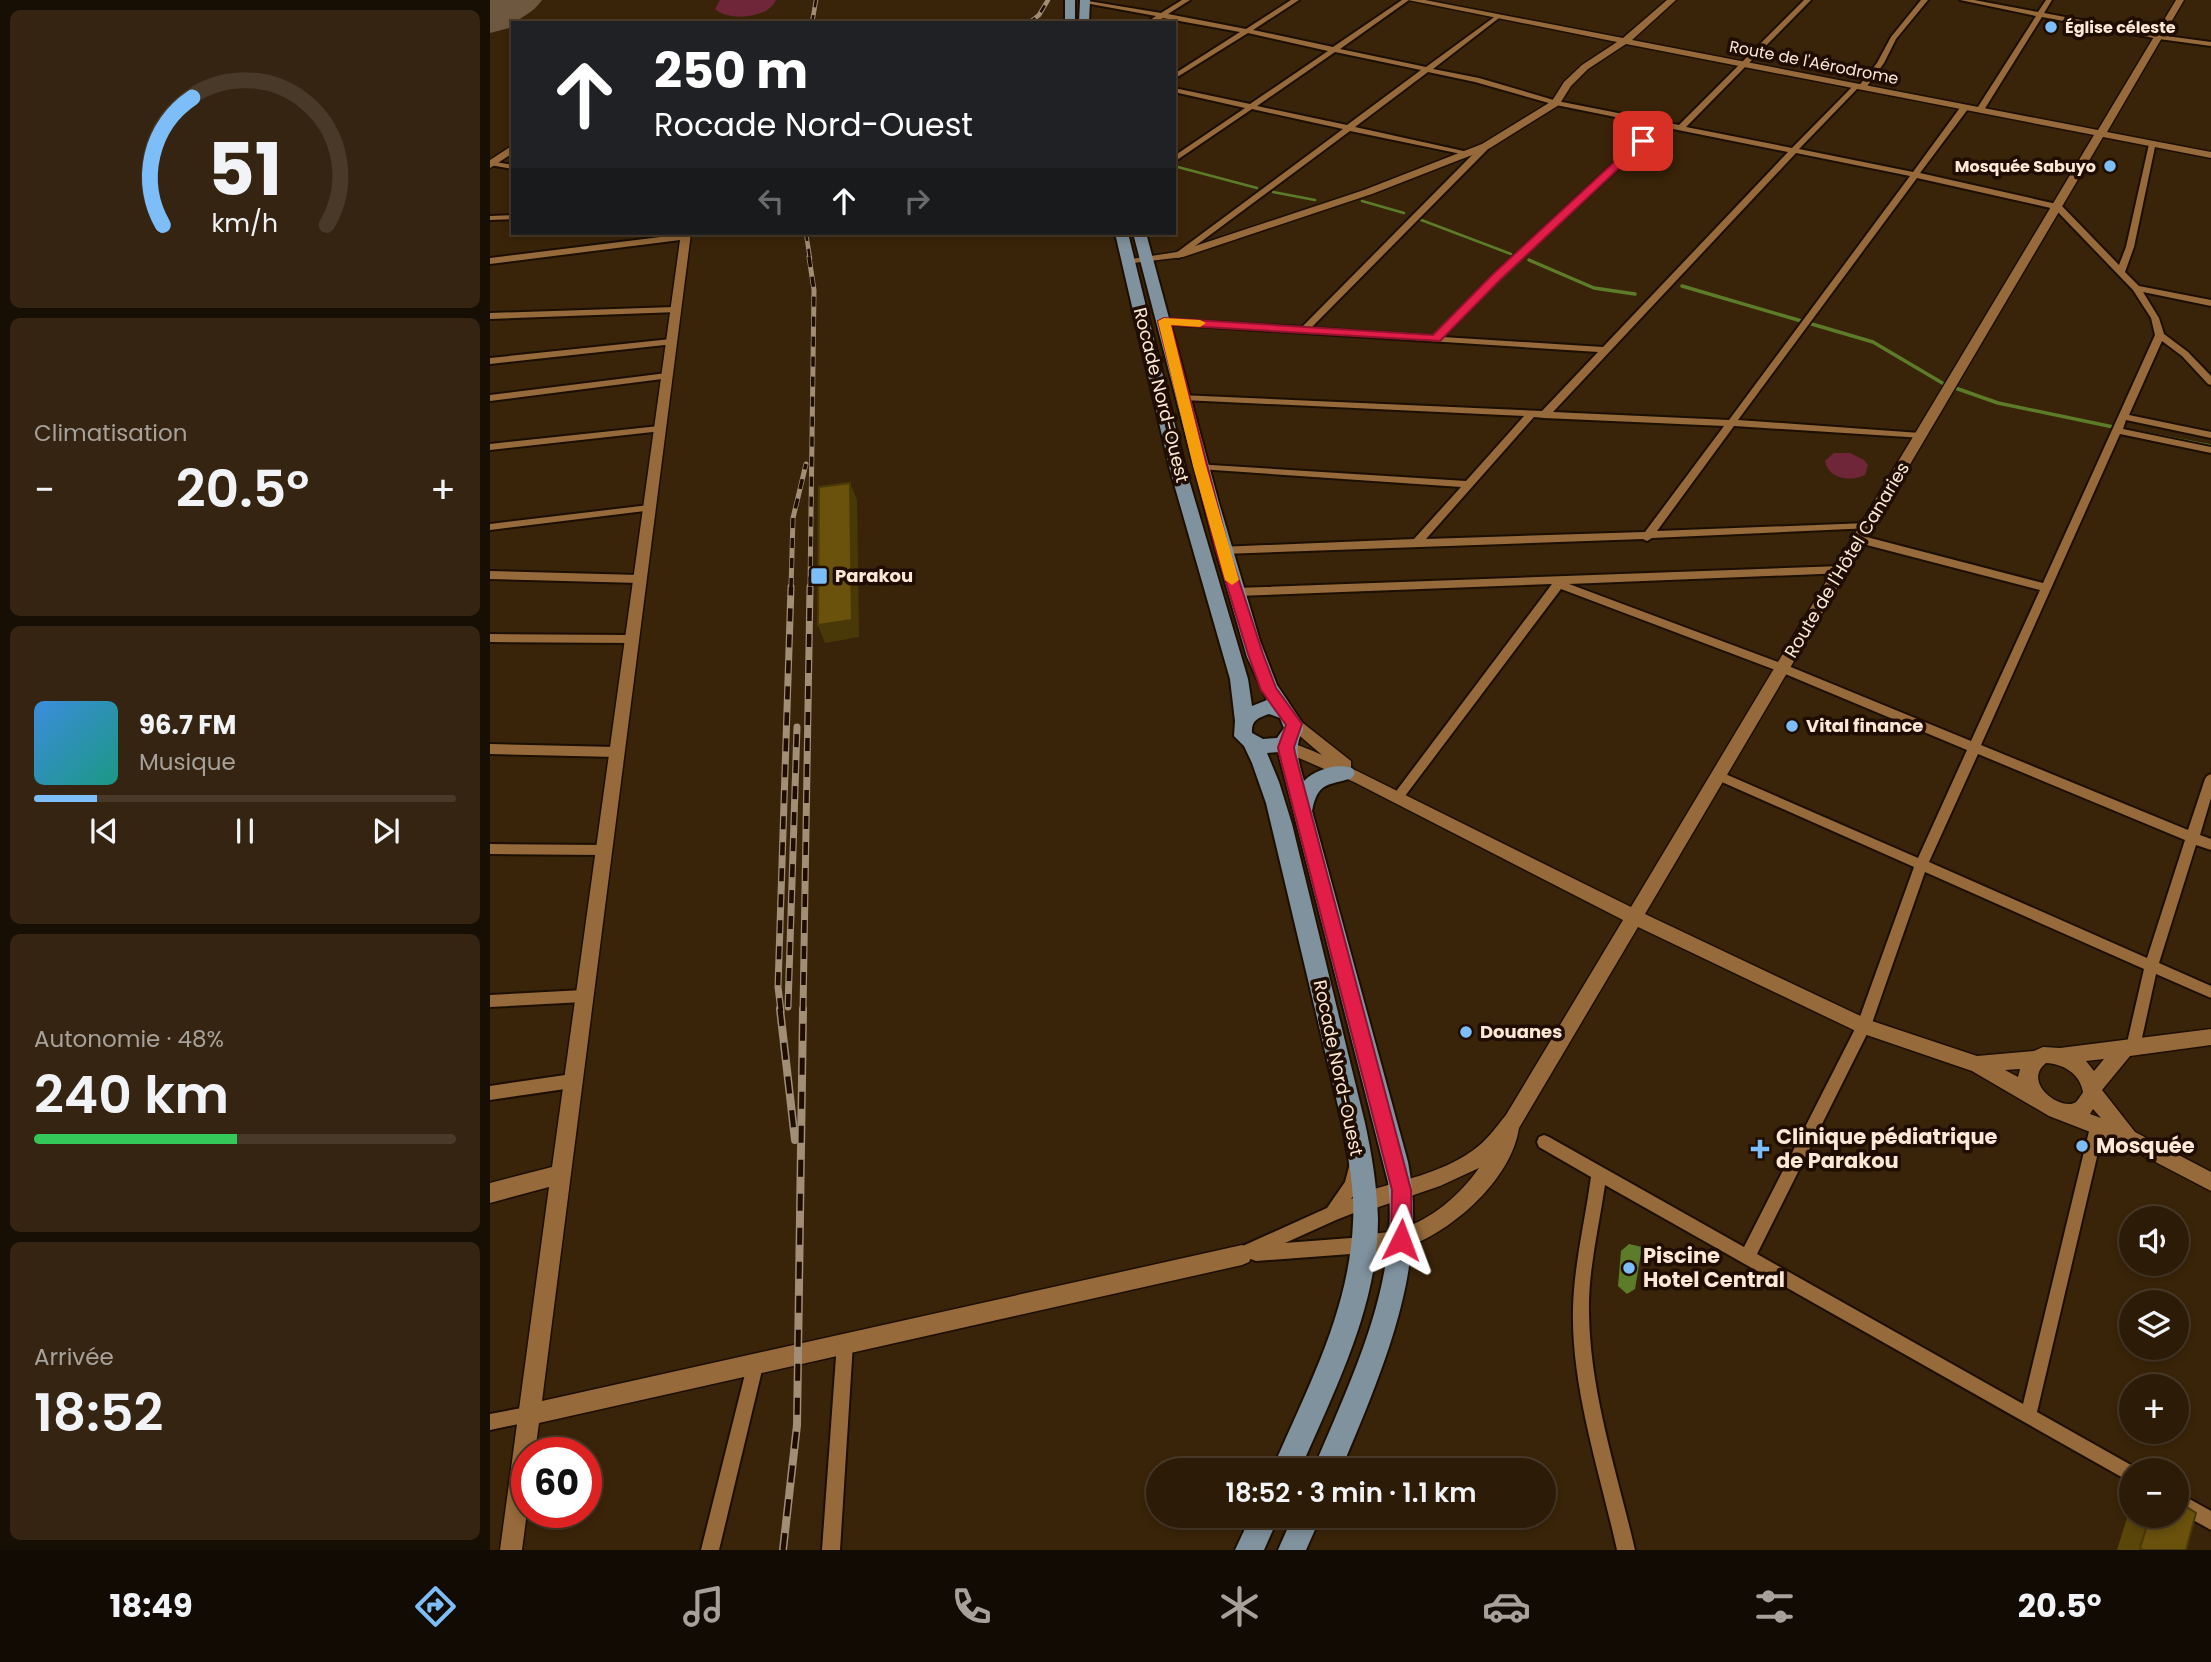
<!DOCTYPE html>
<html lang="fr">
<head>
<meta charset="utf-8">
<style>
	:root { --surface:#2c1b07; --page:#342411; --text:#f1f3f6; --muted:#a6a19b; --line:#483928; --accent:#7dbef9 }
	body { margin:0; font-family:Poppins,sans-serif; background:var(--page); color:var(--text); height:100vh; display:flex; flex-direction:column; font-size:26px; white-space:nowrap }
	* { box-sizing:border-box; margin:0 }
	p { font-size:23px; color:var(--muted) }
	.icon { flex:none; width:38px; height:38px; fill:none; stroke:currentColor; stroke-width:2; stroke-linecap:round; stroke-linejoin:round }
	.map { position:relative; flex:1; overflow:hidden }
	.drawer { display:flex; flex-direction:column; gap:10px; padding:10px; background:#180f04; width:490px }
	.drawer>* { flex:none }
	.guide { position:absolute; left:21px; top:21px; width:665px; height:214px; border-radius:0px; box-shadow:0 4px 10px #0003,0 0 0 2px var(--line); background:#202124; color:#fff; overflow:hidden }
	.fabs { position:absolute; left:1629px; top:1206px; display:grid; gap:14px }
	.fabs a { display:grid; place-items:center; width:70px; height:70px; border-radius:50%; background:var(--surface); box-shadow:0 4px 10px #0003,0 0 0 2px var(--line); font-size:35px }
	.speed { position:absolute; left:21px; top:1437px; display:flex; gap:14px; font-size:35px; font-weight:700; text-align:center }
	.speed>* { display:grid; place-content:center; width:91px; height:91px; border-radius:50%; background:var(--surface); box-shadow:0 4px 10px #0003,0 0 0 2px var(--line); line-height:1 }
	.speed .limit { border:10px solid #d22; background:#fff; color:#111 }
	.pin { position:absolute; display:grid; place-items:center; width:60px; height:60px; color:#fff; margin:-30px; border-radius:14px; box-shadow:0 4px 10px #0006 }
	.me { position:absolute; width:77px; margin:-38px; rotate:3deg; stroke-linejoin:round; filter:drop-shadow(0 0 5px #0008) }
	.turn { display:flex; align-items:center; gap:24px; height:147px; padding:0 28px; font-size:32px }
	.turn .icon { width:91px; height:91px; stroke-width:2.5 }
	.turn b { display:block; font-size:49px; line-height:60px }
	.lanes { display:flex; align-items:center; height:66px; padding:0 28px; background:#0003; justify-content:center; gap:35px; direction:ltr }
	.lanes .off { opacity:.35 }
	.big { font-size:52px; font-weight:600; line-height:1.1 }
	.drawer .tile { flex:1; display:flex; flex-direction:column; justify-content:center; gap:10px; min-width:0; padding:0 24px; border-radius:10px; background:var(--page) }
	.drawer .dial { align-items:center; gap:0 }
	.dial svg { height:182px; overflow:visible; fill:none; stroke:var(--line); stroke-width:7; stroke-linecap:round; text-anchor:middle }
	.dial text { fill:var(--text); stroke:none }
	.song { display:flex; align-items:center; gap:21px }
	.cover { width:84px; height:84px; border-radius:10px; background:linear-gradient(135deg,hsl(210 70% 55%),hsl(170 70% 35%)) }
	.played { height:7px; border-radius:4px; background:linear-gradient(90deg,var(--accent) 15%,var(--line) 15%) }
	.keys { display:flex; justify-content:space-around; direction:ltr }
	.heat { display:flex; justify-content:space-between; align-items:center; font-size:38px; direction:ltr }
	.charge { height:10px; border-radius:5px; background:linear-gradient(90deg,#34c759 48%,var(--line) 0) }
	.trip { position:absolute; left:656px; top:1458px; width:410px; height:70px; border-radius:35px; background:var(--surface); box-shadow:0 4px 10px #0003,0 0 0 2px var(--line); font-weight:600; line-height:70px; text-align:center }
	.menu { display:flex; height:112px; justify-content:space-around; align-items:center; background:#120b03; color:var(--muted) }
	.menu .icon { width:49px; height:49px }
	.menu .active { color:var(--accent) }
	.menu b { font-size:32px; color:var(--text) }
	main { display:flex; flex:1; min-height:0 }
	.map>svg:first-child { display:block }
	.green { fill:#6f2639 }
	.water { fill:#5d7c29 }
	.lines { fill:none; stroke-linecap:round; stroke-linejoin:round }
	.stream-far1 { stroke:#5d7c29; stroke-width:2.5 }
	.stream { stroke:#5d7c29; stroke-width:3.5 }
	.runway { fill:#6e5840; fill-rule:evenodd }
	.minor-casing { stroke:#1c0e02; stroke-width:4 }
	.tertiary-casing { stroke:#1c0e02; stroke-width:3 }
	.primary-casing { stroke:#1c0e02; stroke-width:4 }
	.minor { fill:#966a3a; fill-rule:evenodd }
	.tertiary { fill:#966a3a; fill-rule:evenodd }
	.primary { fill:#80929e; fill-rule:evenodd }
	.rail-far3-casing { stroke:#a28d76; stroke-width:4.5 }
	.rail-far2-casing { stroke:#a28d76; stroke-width:5 }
	.rail-far1-casing { stroke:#a28d76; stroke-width:7 }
	.rail-casing { stroke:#a28d76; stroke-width:8 }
	.rail-far3 { stroke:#1e0d00; stroke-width:2.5; stroke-dasharray:8; stroke-linecap:butt }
	.rail-far2 { stroke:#1e0d00; stroke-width:3.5; stroke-dasharray:10; stroke-linecap:butt }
	.rail-far1 { stroke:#1e0d00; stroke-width:4.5; stroke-dasharray:13; stroke-linecap:butt }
	.rail { stroke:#1e0d00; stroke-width:5; stroke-dasharray:17; stroke-linecap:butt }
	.wall { fill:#5b460a }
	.shaded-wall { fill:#4a3908 }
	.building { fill:#6a510c; stroke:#4a3908; stroke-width:2 }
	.route { fill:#e11d48; stroke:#92132f; stroke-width:2 }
	.slow { fill:#f59e0b }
	.poi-dot { fill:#7dbef9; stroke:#1e0d00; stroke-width:2.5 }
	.labels { text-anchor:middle; stroke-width:7; stroke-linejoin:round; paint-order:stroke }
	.far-poi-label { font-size:16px; font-weight:bold; fill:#fce8d4; stroke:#1e0d00; text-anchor:start }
	.far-street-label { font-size:16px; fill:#fce8d4; stroke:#1e0d00 }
	.street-label { font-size:18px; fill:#fce8d4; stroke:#1e0d00 }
	.poi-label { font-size:18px; font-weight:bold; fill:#fce8d4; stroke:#1e0d00; text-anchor:start }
	.near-poi-label { font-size:21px; font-weight:bold; fill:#fce8d4; stroke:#1e0d00; text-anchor:start }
</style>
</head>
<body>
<main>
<section class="drawer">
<div class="tile dial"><svg viewBox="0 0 100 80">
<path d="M14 69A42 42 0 1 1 86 69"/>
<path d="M14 69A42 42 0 0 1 27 13" stroke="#7dbef9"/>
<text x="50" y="56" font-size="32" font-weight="700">51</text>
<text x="50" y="72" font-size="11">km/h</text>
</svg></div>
<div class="tile"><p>Climatisation</p>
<div class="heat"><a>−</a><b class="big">20.5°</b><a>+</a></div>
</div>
<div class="tile">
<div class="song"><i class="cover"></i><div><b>96.7 FM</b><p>Musique</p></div></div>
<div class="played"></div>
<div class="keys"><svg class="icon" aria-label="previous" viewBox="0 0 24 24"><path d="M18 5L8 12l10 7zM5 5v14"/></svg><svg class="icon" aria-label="pause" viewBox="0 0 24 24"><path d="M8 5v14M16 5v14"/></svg><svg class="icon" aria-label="next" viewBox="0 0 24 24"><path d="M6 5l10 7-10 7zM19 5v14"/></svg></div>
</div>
<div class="tile"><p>Autonomie · 48%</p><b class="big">240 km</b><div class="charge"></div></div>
<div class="tile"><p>Arrivée</p><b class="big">18:52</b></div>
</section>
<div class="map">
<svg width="1721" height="1550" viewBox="0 0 1721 1550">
	<rect width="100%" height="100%" fill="#3a2409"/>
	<!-- green -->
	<g class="green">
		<path d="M230,0H286C279,18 239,22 225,9Z"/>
		<path d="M1344,453H1360L1374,460L1378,465L1375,475C1361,482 1338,479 1335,461Z"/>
	</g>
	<!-- water -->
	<polygon class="water" points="1139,1244 1152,1247 1145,1289 1137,1294 1128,1286 1131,1251"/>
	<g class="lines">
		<!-- stream-far1 -->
		<g class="stream-far1">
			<polyline points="684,166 767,188"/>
			<polyline points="783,192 825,200"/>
			<polyline points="872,201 914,213"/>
			<polyline points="926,218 1021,254"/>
		</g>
		<!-- stream -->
		<g class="stream">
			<polyline points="1039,260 1104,288 1145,294"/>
			<polyline points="1192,286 1383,342 1454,384 1508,403 1628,428"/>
			<polyline points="1647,432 1721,446"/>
		</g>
		<!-- runway -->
		<path class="runway" d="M0,0H52C43,14 27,18 19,28L0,33Z"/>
		<!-- minor casing -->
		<g class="minor-casing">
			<g id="minor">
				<path d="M592,0L671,13L692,0H700L678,14L756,29L801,0H809L763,30L843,47L912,0H919L850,49L936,67L1007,15L1009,16V18L943,69L989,78L1067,101L1189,125L1314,0H1321L1196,127L1302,148L1365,84H1368V88L1309,149L1423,172L1472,105H1478V109L1430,173L1571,205L1629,265L1636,247L1659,144L1666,142L1644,247L1635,272L1649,286L1721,300V306L1653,292L1669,318L1674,334L1698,352L1721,376V385L1718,384L1692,356L1672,341L1639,415L1721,432V438L1636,420L1633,429L1721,447V453L1630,434L1491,745L1698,830L1715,779L1717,776L1721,774V798L1710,835L1721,839V850L1706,845L1669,963L1721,986V998L1666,974L1650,1047L1648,1052L1643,1053L1638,1052L1636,1047L1654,969L1435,872L1381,1026L1267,1254L1533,1404L1600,1127L1602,1122L1607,1120L1612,1122L1614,1127L1547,1412L1648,1469L1642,1470V1483L1115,1185C1109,1227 1098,1270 1099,1313C1100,1393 1127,1472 1145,1550H1127C1110,1473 1081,1388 1083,1309C1084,1264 1095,1221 1101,1177L1049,1147L1047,1142L1049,1137L1054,1135L1059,1137L1254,1247L1367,1025L1424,867L1225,779L1223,776L1225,773H1233L1428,858L1477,750L1288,671L1071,589L912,800H904L902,797L904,794L1062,584L746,596L741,592L746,588L1351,566L1356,570L1355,573L1079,584L1296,665L1481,741L1550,590L1369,543L1364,539L1369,535L1553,583L1665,335L1661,318L1643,290L1565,209L1427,178L1248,420L1430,433L1433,434V438L1244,426L1167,531L1377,523L1381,524V528L1162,538L1157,541L1153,539L733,554L728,550L729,547L924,539L971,487L709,469L704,466L705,464L976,481L1034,416L693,400L688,397L690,395L1052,411L1108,352L674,324L671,323V319L812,327L993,144H999V148L821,328L944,336L1003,275L1165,125L1066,105L985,82L938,72L865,127L978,152H981V156L860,131L689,258L686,257V253L853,129L762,109L684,162V156L755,108L684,92V88L760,104L838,51L758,33L684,79V74L750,32L673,18L664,23H656L666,16L595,3ZM845,52L931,70L857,125L767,106ZM1173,127L1298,152L1113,347L953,337L1009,279ZM1306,153L1420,176L1239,420L1063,412ZM1044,417L1054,418L1234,426L1155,532L936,539ZM1488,754L1695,840L1657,958L1439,862Z"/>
				<polygon points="1431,0 1438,0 1406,39 1394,63 1375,89 1369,89 1368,87 1387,63 1401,37"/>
				<polygon points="1470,0 1484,0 1548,12 1556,0 1562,0 1554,13 1669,35 1721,42 1721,46 1669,39 1552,17 1494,110 1490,112 1486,110 1546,16"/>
				<polygon points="0,161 23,165 23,169 0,165"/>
				<polygon points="23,215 23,219 0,220 0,216"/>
				<polygon points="195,234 198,235 198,239 0,264 0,258"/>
				<polygon points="185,307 189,310 188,312 0,319 0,313"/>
				<polygon points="181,339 186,342 184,344 0,364 0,358"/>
				<polygon points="177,373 180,374 180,378 0,401 0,395"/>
				<polygon points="169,426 172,427 172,431 0,450 0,444"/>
				<polygon points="159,505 164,508 163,510 0,530 0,524"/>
				<polygon points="0,571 149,575 154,579 149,583 0,579"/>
				<polygon points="0,634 141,635 147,639 141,643 0,642"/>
				<polygon points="0,744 126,747 132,752 126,757 0,754"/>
				<polygon points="0,844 113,845 118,846 119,850 118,854 113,855 0,854"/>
				<polygon points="93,990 98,992 100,996 98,1000 93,1002 0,1007 0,995"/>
				<polygon points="82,1074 87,1076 89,1081 87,1086 82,1088 0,1100 0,1086"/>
				<path d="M865,1161L870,1163C876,1175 868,1189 861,1199L874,1195L879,1197L882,1202L879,1207L846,1220L795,1243L874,1237L880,1240L882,1245L880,1250L874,1253L766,1261L761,1259L752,1263L746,1261L744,1255L746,1249L837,1208L855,1182L860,1163Z"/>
				<polygon points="355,1335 361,1337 363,1343 350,1550 332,1550 347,1343 349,1337"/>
				<polygon points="266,1354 272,1356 274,1362 229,1550 211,1550 258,1362 260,1356"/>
				<polygon points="37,1407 43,1409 45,1415 43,1421 0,1430 0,1414"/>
				<polygon points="1687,1492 1721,1511 1721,1530 1687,1511"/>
			</g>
		</g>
		<!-- tertiary casing -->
		<g class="tertiary-casing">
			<g id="tertiary">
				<path d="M918,0H935L1133,38L1177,0H1186L1142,40L1608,130L1686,0H1694L1617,132L1721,152V158L1613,137L1155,914L1379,1020L1487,1056L1544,1051L1553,1047L1570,1048L1721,1029V1045L1640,1056L1612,1090L1645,1132L1721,1172V1191L1631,1144L1559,1116L1482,1071L1368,1032L1148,927L1029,1128C1021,1184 948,1246 893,1253C884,1254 876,1256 867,1252L864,1245L867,1238C881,1232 896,1234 911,1229C942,1219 970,1195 989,1168L950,1186L874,1212L867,1209L864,1202L867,1195L874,1192C910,1181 951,1173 982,1151C996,1142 1006,1127 1016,1115L1133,920L864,782L809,758L782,751L779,747L782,743C796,738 818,749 832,755L796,724L804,718L809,720L861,761V768L1141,907L1604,135L1136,44L1098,69L1081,86L1069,105L1000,148L882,194L693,257L635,264V260L687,252L874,190L992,144L1062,101L1074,82L1092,65L1127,42ZM1614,1059L1604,1071L1596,1061ZM1556,1063C1574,1064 1590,1074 1593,1092C1593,1093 1587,1101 1586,1102C1572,1112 1531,1083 1556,1063ZM1530,1069L1528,1077L1515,1070ZM1603,1109L1611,1118L1600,1114Z"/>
				<polygon points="23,145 23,153 0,168 0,160"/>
				<polygon points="191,233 201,233 52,1401 752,1245 759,1248 762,1255 759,1262 752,1265 49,1423 45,1452 37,1452 37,1512 32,1550 10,1550 59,1187 0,1203 0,1183 62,1167"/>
			</g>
		</g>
		<!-- primary casing -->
		<g class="primary-casing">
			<g id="primary">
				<rect x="575" y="0" width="10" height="23"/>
				<polygon points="590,0 600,0 599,23 589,23"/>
				<path d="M625,233H638L696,470L758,679L762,706L777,700L757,657L725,548L643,233H656L729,503L770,641L787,685L813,724V730C803,748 809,762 814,781C825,770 846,763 862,768L865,773L862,778C838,786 828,781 822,811L918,1162C939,1269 891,1373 851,1470H823C861,1379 910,1283 898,1182L788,752L777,753L789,782L802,824L875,1123C882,1155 887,1187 888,1219C888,1307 844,1391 810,1470H782C816,1390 859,1313 863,1223C865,1190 858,1156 852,1123L776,803L762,763L754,746L744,736L745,721L740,679L680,470ZM779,714L790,718L794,728L787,738L773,739L762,733C761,720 768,718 779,714Z"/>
				<polygon points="761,1516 789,1516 774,1550 745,1550"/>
				<polygon points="803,1516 831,1516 816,1550 788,1550"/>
			</g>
		</g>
		<!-- minor -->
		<use href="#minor" class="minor"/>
		<!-- tertiary -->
		<use href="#tertiary" class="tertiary"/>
		<!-- primary -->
		<use href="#primary" class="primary"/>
		<!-- rail-far3 casing -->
		<g class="rail-far3-casing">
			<g id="rail-far3">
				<polyline points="322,23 326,0"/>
				<polyline points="539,23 549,15 558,0"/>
				<polyline points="316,233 320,259"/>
			</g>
		</g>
		<!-- rail-far2 casing -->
		<g class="rail-far2-casing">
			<g id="rail-far2">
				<polyline points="319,257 324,290 320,588"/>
				<polyline points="301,588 303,518 316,464"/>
			</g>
		</g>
		<!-- rail-far1 casing -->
		<g class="rail-far1-casing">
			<g id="rail-far1">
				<polyline points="298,1007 307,727"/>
				<polyline points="291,1011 288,987 301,587"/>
				<polyline points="313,1011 320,587"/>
			</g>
		</g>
		<!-- rail casing -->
		<g class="rail-casing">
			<g id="rail">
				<polyline points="290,1009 305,1140"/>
				<polyline points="293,1550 307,1425 313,1009"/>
			</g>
		</g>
		<!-- rail-far3 -->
		<use href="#rail-far3" class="rail-far3"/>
		<!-- rail-far2 -->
		<use href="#rail-far2" class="rail-far2"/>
		<!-- rail-far1 -->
		<use href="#rail-far1" class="rail-far1"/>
		<!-- rail -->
		<use href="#rail" class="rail"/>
	</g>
	<!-- wall -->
	<polygon class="wall" points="1642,1502 1642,1516 1687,1516 1696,1550 1627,1550"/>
	<!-- shaded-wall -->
	<polygon class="shaded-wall" points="360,483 367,500 369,637 335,643 328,625"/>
	<!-- building -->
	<g class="building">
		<polygon points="360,483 362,620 328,625 329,487"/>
		<polygon points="1687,1501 1706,1513 1696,1550 1653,1550 1650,1548 1660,1516 1687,1516"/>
	</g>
	<!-- route -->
	<polygon class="route" points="1149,139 1158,141 1010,280 950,341 681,325 739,550 773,654 786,688 812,724 804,747 805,753 921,1190 922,1240 919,1247 911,1250 904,1247 901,1240 902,1190 789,753 788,747 796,725 771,690 758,654 726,550 668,321 674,318 943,335 1002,275"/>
	<!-- slow -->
	<polygon class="slow" points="674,318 710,320 716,323 710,327 681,325 716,466 749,580 742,585 735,580 703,466 668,321"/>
	<!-- markers -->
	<g class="poi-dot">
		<circle cx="1561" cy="27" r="7"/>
		<circle cx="1620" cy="166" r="7"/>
		<rect x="320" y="567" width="18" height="18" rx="3.5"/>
		<circle cx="1302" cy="726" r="7"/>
		<circle cx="976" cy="1032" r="7"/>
		<circle cx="1592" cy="1146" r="7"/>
		<path d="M1266.5 1138.5h7v7h7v7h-7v7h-7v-7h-7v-7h7z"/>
		<circle cx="1139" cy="1268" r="7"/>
	</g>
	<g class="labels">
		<!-- far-poi labels -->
		<g class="far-poi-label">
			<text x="1575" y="33">Église céleste</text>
			<text x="1606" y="172" text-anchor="end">Mosquée Sabuyo</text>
		</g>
		<!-- far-street labels -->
		<g class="far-street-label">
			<text transform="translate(1324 62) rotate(11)" y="6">Route de l'Aérodrome</text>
		</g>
		<!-- street labels -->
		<g class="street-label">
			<text transform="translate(671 395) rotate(76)" y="6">Rocade Nord-Ouest</text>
			<text transform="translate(1357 560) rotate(-59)" y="6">Route de l'Hôtel Canaries</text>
			<text transform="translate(848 1068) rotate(78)" y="6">Rocade Nord-Ouest</text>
		</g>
		<!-- poi labels -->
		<g class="poi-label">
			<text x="345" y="582">Parakou</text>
			<text x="1316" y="732">Vital finance</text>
			<text x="990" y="1038">Douanes</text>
		</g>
		<!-- near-poi labels -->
		<g class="near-poi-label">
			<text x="1286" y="1144">Clinique pédiatrique<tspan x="1286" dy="24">de Parakou</tspan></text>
			<text x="1606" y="1153">Mosquée</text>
			<text x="1153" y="1263">Piscine<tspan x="1153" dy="24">Hotel Central</tspan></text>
		</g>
	</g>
</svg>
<div class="fabs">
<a><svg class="icon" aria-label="sound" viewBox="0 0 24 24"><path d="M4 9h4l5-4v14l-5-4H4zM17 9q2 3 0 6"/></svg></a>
<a><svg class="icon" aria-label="layers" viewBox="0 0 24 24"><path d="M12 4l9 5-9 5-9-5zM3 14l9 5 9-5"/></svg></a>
<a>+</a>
<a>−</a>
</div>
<div class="speed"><div class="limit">60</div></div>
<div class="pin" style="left:1153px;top:141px;background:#d93025"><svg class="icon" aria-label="arrive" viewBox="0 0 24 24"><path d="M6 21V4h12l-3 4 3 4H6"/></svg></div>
<svg class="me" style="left:911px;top:1240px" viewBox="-20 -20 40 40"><path d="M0-17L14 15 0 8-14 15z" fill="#e11d48" stroke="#fff" stroke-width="4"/></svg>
<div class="trip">18:52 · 3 min · 1.1 km</div>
<div class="guide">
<div class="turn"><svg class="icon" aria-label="ahead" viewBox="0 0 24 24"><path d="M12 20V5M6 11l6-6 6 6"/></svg><div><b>250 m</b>Rocade Nord-Ouest</div></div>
<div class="lanes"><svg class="icon off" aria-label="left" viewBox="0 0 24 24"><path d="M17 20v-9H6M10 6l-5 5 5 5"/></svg><svg class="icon" aria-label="ahead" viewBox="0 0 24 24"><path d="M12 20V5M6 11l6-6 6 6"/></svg><svg class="icon off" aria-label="right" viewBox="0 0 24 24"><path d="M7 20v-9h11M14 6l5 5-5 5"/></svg></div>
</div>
</div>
</main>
<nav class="menu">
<b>18:49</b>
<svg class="icon active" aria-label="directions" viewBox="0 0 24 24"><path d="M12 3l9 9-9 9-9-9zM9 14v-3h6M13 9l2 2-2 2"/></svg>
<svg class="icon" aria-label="music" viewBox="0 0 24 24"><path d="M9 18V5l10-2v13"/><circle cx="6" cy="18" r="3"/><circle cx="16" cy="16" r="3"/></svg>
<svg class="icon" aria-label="phone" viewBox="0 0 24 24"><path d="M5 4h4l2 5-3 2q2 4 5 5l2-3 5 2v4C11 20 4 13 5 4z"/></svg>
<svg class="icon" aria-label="climate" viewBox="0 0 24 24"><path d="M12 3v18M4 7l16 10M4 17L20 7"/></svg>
<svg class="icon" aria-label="car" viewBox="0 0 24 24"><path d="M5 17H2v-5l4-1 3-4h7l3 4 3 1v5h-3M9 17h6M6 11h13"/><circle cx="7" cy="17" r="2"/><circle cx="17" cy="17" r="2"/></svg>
<svg class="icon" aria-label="filters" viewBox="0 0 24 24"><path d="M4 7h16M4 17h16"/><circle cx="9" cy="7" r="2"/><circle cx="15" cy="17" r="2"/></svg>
<b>20.5°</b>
</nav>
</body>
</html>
